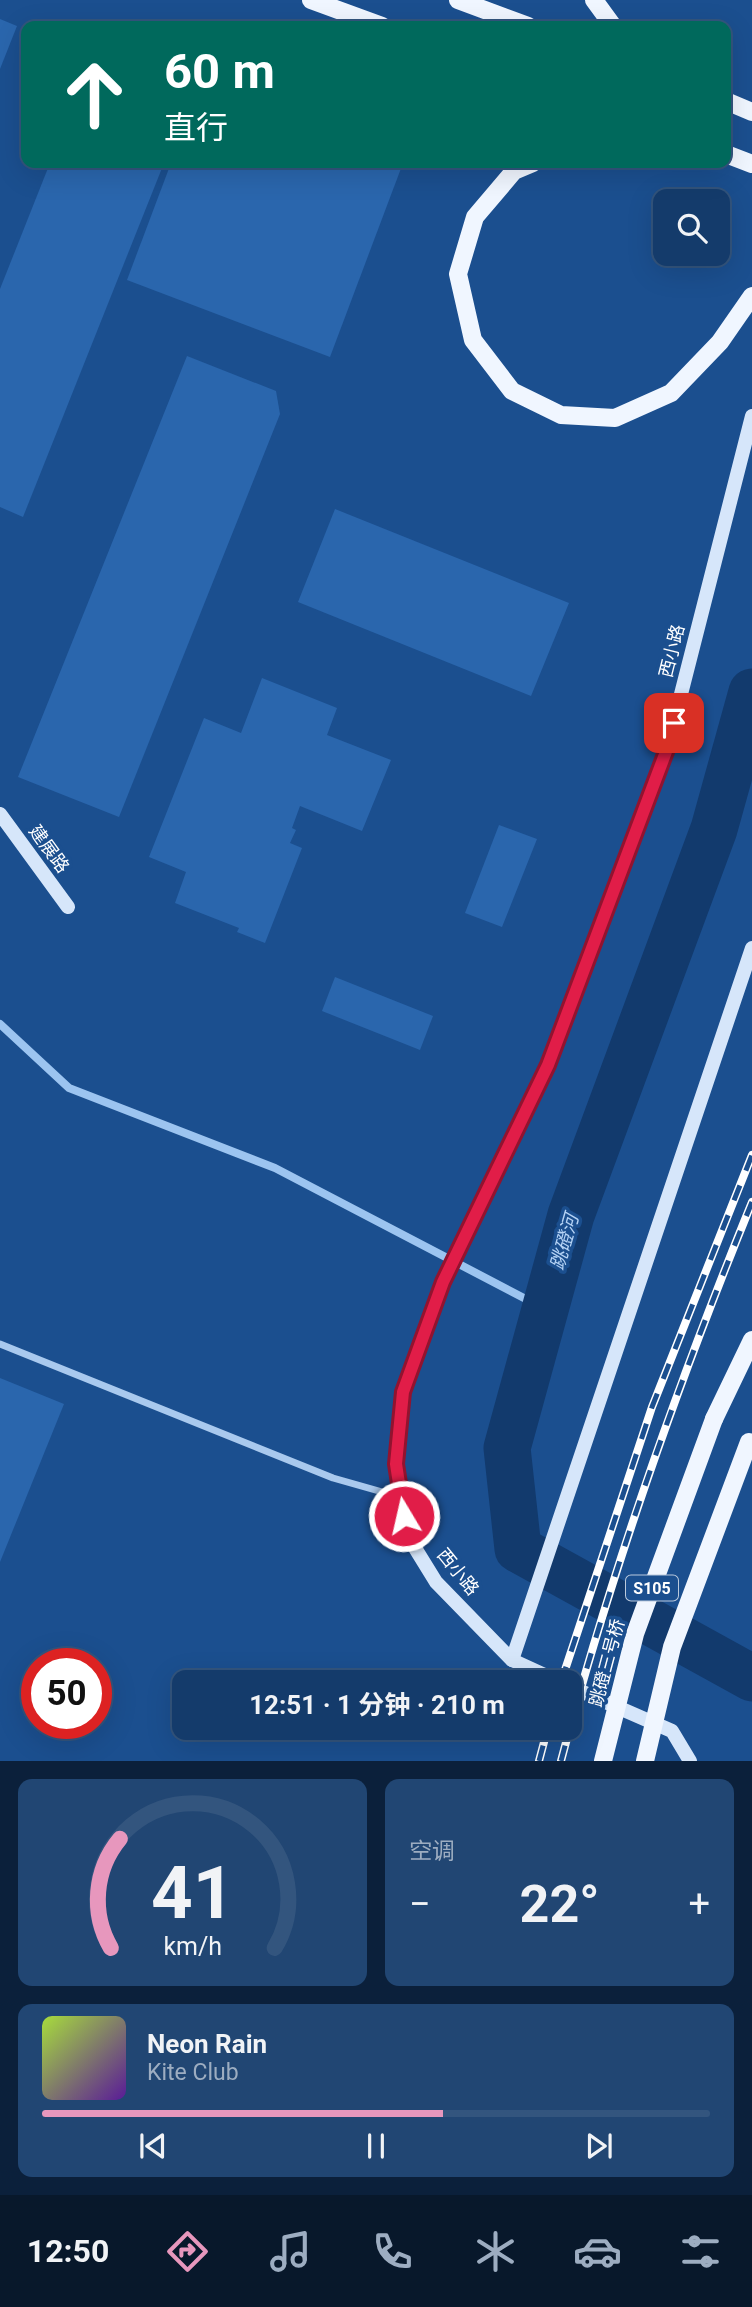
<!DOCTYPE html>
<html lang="zh">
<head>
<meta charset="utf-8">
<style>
	:root { --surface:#143b6b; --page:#214673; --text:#f1f3f6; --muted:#9dadc1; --line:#33557e; --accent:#e797bd }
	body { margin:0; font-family:Roboto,"Noto Sans SC",sans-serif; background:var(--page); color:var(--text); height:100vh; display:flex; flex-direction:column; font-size:26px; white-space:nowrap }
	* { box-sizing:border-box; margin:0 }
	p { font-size:23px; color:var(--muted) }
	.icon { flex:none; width:38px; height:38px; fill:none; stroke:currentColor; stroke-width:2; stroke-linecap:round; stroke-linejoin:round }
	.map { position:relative; height:1761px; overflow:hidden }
	.panel { display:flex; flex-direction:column; gap:18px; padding:18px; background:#0b203b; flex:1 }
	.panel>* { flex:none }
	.banner { position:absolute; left:21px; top:21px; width:710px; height:147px; border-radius:14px; box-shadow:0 7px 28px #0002,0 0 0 2px var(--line); background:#00695c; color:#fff; overflow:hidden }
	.tools { position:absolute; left:653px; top:189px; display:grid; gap:14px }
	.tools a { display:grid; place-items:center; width:77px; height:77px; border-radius:14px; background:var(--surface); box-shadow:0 7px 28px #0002,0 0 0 2px var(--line); font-size:35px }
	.speed { position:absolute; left:21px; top:1648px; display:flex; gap:14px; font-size:35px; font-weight:700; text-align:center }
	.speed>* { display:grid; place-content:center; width:91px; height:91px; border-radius:50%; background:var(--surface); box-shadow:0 7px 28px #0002,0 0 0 2px var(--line); line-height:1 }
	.speed .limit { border:10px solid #d22; background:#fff; color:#111 }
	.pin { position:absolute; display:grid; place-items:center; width:60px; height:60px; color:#fff; margin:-30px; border-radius:14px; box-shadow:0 4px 10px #0006 }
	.me { position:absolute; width:77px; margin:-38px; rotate:351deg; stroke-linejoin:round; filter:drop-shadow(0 0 5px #0008) }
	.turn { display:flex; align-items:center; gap:24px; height:147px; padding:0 28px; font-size:32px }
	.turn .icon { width:91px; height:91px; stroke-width:2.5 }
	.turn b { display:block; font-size:49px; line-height:60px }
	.big { font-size:52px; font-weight:700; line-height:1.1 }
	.panel .tile { flex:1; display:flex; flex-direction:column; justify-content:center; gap:10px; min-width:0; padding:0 24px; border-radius:14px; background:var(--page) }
	.panel .dial { align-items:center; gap:0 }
	.dial svg { height:182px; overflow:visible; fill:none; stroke:var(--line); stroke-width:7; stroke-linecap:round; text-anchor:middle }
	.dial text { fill:var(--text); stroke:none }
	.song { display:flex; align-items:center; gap:21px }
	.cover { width:84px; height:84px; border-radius:10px; background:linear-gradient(135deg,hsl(80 70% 55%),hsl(270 70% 35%)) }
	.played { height:7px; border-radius:4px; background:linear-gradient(90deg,var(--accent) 60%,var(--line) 60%) }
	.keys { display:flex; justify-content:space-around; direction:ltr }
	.heat { display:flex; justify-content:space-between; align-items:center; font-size:38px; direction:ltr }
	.panel .tiles { flex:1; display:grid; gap:18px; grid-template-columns:1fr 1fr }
	.tile:last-child { grid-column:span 2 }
	.trip { position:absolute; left:172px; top:1670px; width:410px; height:70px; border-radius:14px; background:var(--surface); box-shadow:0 7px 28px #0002,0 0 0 2px var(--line); font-weight:700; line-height:70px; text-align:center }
	.tabs { display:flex; height:112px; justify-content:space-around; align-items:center; background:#08182b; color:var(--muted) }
	.tabs .icon { width:49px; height:49px }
	.tabs .current { color:var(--accent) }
	.tabs b { font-size:32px; color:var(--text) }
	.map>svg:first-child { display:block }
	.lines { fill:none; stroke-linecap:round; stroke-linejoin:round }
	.stream { stroke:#9cc4f0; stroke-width:8 }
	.river { stroke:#123a6d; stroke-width:47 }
	.building { fill:#2a66ad }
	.street { stroke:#a9c9ee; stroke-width:7 }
	.secondary { stroke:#d6e6fa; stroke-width:14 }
	.primary { stroke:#f0f6ff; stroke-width:18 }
	.rail-casing { stroke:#fff; stroke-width:8 }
	.rail { stroke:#1b4f8f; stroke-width:5; stroke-dasharray:16; stroke-linecap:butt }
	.primary-bridge { stroke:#f0f6ff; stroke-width:18 }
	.route-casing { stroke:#92132f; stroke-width:18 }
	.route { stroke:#e11d48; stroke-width:12 }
	.labels { text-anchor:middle; stroke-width:7; stroke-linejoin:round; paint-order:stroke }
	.shield { fill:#1b4f8f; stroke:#bbcadd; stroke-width:2 }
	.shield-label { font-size:16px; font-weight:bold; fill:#fff }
	.street-label { font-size:18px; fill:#fff; stroke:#1b4f8f }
	.water-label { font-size:19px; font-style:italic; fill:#b5d3f5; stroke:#1b4f8f }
</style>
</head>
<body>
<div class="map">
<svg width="752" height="1761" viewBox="0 0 752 1761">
	<rect width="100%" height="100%" fill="#1b4f8f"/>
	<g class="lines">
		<!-- stream -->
		<polyline class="stream" points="0,1024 69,1088 275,1168 545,1309"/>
		<!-- river -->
		<polyline class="river" points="752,692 714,829 571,1215 507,1448 518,1549 752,1678"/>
	</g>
	<!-- building -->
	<g class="building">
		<polygon points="0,19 17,26 0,69"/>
		<polygon points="50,163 164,163 23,517 0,507 0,289"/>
		<polygon points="171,163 403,163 330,357 127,280"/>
		<polygon points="187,356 276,391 280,414 119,817 18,777"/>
		<polygon points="335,509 569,603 531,696 298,602"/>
		<polygon points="262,678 337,708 327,735 391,760 362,831 300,806 292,828 296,830 290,843 302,848 265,943 237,932 239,928 175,903 186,872 149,857 204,718 241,733"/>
		<polygon points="499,825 537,839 502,927 465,913"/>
		<polygon points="335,977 433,1016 420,1050 322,1011"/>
		<polygon points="0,1378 64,1404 0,1562"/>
	</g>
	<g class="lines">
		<!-- street -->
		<polyline class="street" points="0,1344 333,1478 400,1497"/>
		<!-- secondary -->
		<g class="secondary">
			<polyline points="0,814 68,907"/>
			<polyline points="512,1660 752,948"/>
			<polyline points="560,1682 512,1660 436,1582 407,1535 396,1464 403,1392 443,1282 548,1065 667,749 752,416"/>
			<polyline points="569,1686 672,1731 690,1761"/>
		</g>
		<!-- primary -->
		<g class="primary">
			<polyline points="311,0 382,26"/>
			<polyline points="458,0 528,26"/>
			<polyline points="594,0 613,26"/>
			<polyline points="726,101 752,112"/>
			<polyline points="726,154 752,164"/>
			<polyline points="533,163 514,171 475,217 458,274 473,340 512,391 561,415 615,418 671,393 720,342 752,296"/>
			<polyline points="714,1419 752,1340"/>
		</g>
		<!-- rail casing -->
		<g class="rail-casing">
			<g id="rail">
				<polyline points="561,1682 652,1407 752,1155"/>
				<polyline points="539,1761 548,1727"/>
				<path d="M561,1761C611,1571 678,1384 752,1202"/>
			</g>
		</g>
		<!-- rail -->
		<use href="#rail" class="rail"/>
		<!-- primary-bridge -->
		<g class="primary-bridge">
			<polyline points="603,1761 635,1634 714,1419"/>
			<polyline points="645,1761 672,1647 749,1442"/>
		</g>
	</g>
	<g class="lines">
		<!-- route casing -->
		<g class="route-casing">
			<polyline id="route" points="404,1516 396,1464 403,1392 443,1282 548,1065 667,749 674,723"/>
		</g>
		<!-- route -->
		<use href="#route" class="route"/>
	</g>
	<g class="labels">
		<!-- shield labels -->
		<rect class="shield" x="626" y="1575.5" width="52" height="25" rx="5"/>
		<g class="shield-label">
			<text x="652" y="1594">S105</text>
		</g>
		<!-- street labels -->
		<g class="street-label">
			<text transform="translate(672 651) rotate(-76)" y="6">西小路</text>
			<text transform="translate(49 849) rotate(54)" y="6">建展路</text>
			<text transform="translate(458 1572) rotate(51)" y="6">西小路</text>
			<text transform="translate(607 1663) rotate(-75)" y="6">跳磴三号桥</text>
		</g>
		<!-- water labels -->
		<g class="water-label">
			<text transform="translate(564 1242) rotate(-74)" y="7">跳磴河</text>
		</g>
	</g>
</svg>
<div class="tools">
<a><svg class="icon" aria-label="search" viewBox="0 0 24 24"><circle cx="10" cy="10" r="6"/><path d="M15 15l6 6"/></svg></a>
</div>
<div class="speed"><div class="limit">50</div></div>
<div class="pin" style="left:674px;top:723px;background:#d93025"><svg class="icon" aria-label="arrive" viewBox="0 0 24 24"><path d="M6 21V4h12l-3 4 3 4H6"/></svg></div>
<svg class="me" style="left:404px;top:1516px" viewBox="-20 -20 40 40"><circle r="17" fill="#e11d48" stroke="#fff" stroke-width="3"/><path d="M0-11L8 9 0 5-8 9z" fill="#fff"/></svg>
<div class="trip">12:51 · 1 分钟 · 210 m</div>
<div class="banner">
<div class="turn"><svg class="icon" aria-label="ahead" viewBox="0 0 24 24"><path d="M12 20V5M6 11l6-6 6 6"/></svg><div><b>60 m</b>直行</div></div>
</div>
</div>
<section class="panel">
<div class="tiles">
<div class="tile dial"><svg viewBox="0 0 100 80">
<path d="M14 69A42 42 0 1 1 86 69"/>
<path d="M14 69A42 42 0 0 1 18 21" stroke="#e797bd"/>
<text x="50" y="56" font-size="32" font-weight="700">41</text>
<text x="50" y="72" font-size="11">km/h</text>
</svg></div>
<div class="tile"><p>空调</p>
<div class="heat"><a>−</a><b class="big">22°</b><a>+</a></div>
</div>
<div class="tile">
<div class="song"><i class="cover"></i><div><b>Neon Rain</b><p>Kite Club</p></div></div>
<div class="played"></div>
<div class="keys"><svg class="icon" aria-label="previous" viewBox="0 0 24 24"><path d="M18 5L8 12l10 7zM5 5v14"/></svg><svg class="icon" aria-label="pause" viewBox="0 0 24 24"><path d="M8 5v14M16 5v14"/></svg><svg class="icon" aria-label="next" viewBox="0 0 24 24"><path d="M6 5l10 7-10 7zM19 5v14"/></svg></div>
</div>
</div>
</section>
<nav class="tabs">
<b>12:50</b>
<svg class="icon current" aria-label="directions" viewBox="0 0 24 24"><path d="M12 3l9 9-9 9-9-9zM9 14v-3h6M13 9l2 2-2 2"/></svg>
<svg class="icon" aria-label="music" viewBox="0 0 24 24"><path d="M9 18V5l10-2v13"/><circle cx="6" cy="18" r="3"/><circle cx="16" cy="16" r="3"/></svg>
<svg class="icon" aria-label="phone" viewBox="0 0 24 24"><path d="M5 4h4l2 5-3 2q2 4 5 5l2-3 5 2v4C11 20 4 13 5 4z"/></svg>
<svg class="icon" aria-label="climate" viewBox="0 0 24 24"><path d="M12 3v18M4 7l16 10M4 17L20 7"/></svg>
<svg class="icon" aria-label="car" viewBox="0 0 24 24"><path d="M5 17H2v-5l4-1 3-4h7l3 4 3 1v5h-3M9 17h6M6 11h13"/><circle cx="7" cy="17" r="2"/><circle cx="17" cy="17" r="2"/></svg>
<svg class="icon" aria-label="filters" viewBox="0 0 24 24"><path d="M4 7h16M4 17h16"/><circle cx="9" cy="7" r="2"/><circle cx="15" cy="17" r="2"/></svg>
</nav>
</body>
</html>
